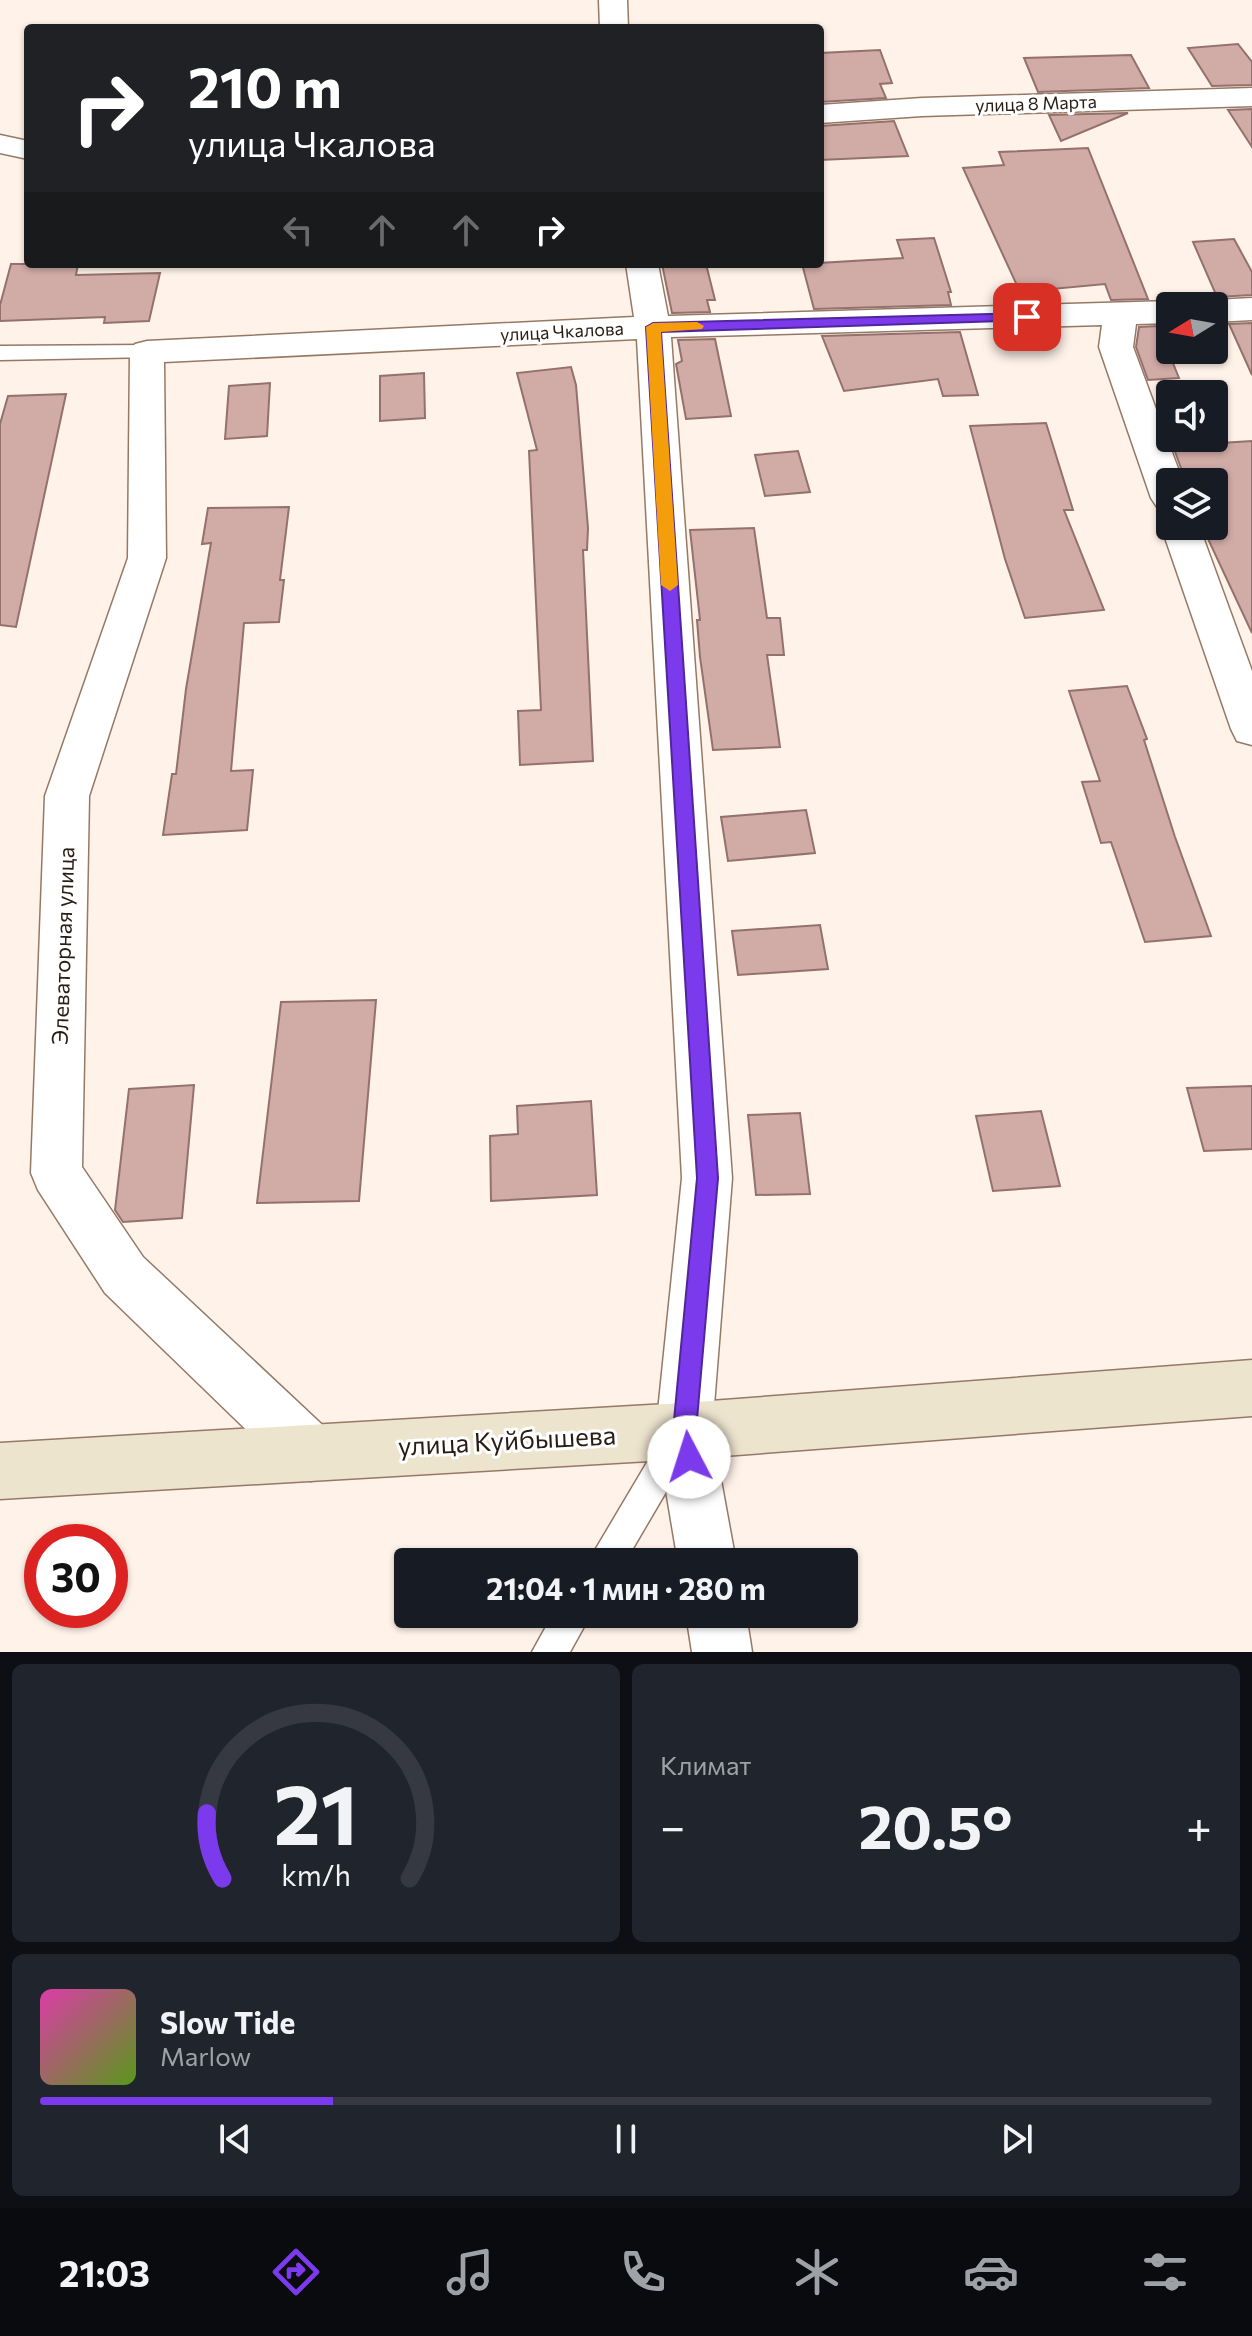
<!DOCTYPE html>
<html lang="ru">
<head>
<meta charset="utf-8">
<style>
	:root { --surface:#171b24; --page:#20242c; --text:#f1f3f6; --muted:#9ea1a6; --line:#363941; --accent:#7c3aed }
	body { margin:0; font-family:Commissioner,sans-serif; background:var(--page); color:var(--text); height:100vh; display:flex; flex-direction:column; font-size:30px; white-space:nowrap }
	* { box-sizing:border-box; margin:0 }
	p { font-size:26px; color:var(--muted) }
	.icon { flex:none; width:44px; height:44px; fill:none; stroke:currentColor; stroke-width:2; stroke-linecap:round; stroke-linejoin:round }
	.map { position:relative; height:1652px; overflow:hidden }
	.drawer { display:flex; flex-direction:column; gap:12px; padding:12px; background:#0d0f14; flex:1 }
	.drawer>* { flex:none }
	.banner { position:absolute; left:24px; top:24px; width:800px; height:244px; border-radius:8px; box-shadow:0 2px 6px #0004; background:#202124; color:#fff; overflow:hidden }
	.needle { width:52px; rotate:259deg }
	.fabs { position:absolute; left:1156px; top:292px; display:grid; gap:16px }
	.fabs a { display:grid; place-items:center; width:72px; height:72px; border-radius:8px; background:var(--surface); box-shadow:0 2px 6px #0004; font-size:40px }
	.speed { position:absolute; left:24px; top:1524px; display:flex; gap:16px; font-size:40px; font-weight:700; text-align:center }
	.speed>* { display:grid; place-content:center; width:104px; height:104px; border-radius:50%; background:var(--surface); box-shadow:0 2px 6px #0004; line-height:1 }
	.speed .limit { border:12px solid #d22; background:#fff; color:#111 }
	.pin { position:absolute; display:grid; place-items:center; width:68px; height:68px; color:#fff; margin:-34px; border-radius:16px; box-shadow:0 4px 12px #0006 }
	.me { position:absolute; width:88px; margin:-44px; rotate:355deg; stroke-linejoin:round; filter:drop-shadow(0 0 6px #0008) }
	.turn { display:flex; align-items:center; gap:28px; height:168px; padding:0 32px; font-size:36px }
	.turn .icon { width:104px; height:104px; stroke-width:2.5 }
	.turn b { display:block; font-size:56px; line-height:68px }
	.lanes { display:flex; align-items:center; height:76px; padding:0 32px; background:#0003; justify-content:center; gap:40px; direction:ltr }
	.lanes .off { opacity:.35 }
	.big { font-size:60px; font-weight:700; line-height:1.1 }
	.drawer .widget { flex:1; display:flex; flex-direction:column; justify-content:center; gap:12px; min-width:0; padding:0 28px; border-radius:12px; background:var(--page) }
	.drawer .dial { align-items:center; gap:0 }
	.dial svg { height:208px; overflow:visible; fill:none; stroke:var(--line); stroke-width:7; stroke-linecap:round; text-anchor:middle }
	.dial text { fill:var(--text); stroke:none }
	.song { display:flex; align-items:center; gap:24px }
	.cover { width:96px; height:96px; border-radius:12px; background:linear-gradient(135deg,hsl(320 70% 55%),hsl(90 70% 35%)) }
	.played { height:8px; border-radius:4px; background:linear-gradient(90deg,var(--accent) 25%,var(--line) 25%) }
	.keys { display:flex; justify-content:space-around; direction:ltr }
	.heat { display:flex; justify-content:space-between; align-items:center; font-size:44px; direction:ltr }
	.drawer .tiles { flex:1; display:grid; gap:12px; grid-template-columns:1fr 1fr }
	.widget:last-child { grid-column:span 2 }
	.trip { position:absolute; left:394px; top:1548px; width:464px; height:80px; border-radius:8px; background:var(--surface); box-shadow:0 2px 6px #0004; font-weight:700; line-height:80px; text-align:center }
	.dock { display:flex; height:128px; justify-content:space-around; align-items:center; background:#090b0e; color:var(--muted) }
	.dock .icon { width:56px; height:56px }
	.dock .selected { color:var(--accent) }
	.dock b { font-size:36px; color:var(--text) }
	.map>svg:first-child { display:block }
	.building { fill:#d1aba6; stroke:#94716c; stroke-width:2 }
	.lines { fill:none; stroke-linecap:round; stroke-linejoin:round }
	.lane-casing { stroke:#957965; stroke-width:3 }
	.street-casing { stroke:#957965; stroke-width:3 }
	.secondary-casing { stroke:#957965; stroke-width:3 }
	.lane { fill:#fff; fill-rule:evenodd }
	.street { fill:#fff; fill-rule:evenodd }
	.secondary { fill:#ede4ce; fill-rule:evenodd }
	.route { fill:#7c3aed; stroke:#51269a; stroke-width:2 }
	.slow { fill:#f59e0b }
	.labels { text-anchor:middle; stroke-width:6; stroke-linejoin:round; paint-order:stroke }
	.far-street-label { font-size:18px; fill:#281d15; stroke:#fff }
	.street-label { font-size:22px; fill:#281d15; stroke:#fff }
	.near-street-label { font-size:26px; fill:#281d15; stroke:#fff }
</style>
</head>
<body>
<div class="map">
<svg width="1252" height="1652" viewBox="0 0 1252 1652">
	<rect width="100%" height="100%" fill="#fff2e9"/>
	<!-- building -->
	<g class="building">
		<polygon points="1238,44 1252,62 1252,85 1212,86 1188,48"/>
		<polygon points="880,50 892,83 880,84 886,98 820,102 820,53"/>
		<polygon points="1131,55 1149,88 1038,92 1024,58"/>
		<polygon points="1252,109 1252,147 1228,110"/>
		<polygon points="1128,113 1061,141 1049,115"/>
		<polygon points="894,121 908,156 820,160 820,126"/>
		<polygon points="1088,148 1148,299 1111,300 1105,284 1020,292 963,168 1004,165 999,152"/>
		<polygon points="934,238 951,292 948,292 951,305 814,309 802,264 903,258 897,240"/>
		<polygon points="1234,239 1252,272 1252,295 1217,297 1193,242"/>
		<polygon points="11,264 78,264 76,275 160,273 149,321 104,323 105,317 0,321 0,305"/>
		<polygon points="662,264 706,264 715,300 707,300 710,312 672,313"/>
		<polygon points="1252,323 1252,375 1229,324"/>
		<polygon points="1158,326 1179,378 1148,380 1136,347 1139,327"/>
		<polygon points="960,332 978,395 943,396 938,379 844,391 822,336"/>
		<polygon points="715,339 731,416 686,419 676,364 682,361 678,340"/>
		<polygon points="571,367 576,385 588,528 587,550 583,550 593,761 520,765 518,711 541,710 529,451 537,450 517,373"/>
		<polygon points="424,373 425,418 380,421 380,376"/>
		<polygon points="270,383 267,436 225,439 229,386"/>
		<polygon points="66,394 16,627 0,625 0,424 8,396"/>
		<polygon points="1046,423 1073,510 1064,510 1104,610 1025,618 1005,559 970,426"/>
		<polygon points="1252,441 1252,633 1202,526 1214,526 1214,482 1186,482 1173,446"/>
		<polygon points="798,451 810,492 765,496 755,455"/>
		<polygon points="289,507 280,580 284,580 279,622 244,623 231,771 253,770 247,830 163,835 172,774 176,774 186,689 211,543 202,544 208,508"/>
		<polygon points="754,528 767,618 780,618 784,655 767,655 780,747 713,750 700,657 697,620 700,620 690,530"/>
		<polygon points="1127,686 1147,739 1144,740 1175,837 1211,936 1145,942 1111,842 1101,843 1082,782 1100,781 1069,691"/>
		<polygon points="806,810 815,853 728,861 721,817"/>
		<polygon points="820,925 828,969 738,975 732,931"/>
		<polygon points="376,1000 359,1201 257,1203 281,1002"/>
		<polygon points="194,1085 182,1218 123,1222 115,1210 129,1089"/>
		<polygon points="1252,1086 1252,1149 1204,1151 1187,1088"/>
		<polygon points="591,1101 597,1195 491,1201 490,1136 518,1134 517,1106"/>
		<polygon points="1041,1111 1060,1186 993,1191 976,1116"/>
		<polygon points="800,1113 810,1194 756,1195 748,1115"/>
	</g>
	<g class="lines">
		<!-- lane casing -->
		<g class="lane-casing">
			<g id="lane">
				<polygon points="147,345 157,352 154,357 0,360 0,346"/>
				<polygon points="680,1422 692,1427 697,1439 625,1562 588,1562 668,1427"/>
				<polygon points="553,1614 591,1614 570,1652 532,1652"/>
			</g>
		</g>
		<!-- street casing -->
		<g class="street-casing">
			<g id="street">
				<polygon points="599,0 627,0 628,28 600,28"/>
				<polygon points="1252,88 1252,106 922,116 820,123 820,105 922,98"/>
				<polygon points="0,135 28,141 28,159 0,153"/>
				<polygon points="626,264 658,264 668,316 1170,301 1183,306 1170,306 1170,323 1136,324 1133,347 1183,482 1170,482 1170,511 1157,507 1151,498 1099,347 1102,325 671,337 732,1178 712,1431 736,1562 678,1562 656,1431 682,1178 637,339 164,362 166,558 89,796 82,1167 143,1257 331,1433 339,1453 331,1473 311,1481 291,1473 105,1293 38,1190 31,1173 45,796 128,558 130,352 135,344 147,341 634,317"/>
				<polygon points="1252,298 1252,320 1214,322 1214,306 1200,306 1214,300"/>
				<polygon points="1170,515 1170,526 1199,526 1252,671 1252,745 1237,741 1231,729 1161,526"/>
				<polygon points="686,1614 746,1614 752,1652 692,1652"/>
			</g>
		</g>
		<!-- secondary casing -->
		<g class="secondary-casing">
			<polygon id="secondary" points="1252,1360 1252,1416 684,1459 0,1499 0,1443 684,1403"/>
		</g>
		<!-- lane -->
		<use href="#lane" class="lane"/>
		<!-- street -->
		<use href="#street" class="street"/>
		<!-- secondary -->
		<use href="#secondary" class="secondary"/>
	</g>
	<!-- route -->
	<polygon class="route" points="1027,313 1034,317 1032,320 661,332 718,1178 696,1431 700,1457 697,1465 689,1469 681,1465 673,1431 697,1178 646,327 653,323"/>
	<!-- slow -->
	<polygon class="slow" points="697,322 704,326 702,329 661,332 678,585 670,591 661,585 646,327 653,323"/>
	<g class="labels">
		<!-- far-street labels -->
		<g class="far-street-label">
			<text transform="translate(1036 104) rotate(-2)" y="6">улица 8 Марта</text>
			<text transform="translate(562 332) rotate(-3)" y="6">улица Чкалова</text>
		</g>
		<!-- street labels -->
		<g class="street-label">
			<text transform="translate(63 946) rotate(-88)" y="8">Элеваторная улица</text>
		</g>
		<!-- near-street labels -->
		<g class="near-street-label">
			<text transform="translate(507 1441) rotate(-3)" y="9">улица Куйбышева</text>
		</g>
	</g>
</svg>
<div class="fabs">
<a><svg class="needle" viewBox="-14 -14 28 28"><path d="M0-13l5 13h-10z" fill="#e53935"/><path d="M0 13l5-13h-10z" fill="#9ea1a6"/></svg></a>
<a><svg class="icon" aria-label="sound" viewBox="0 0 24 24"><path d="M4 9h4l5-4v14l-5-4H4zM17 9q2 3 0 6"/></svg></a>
<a><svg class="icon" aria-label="layers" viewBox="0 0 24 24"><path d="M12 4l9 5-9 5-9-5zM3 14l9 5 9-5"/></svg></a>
</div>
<div class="speed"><div class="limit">30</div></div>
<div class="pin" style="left:1027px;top:317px;background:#d93025"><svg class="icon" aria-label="arrive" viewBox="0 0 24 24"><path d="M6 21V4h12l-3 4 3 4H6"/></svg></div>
<svg class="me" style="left:689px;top:1457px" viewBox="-20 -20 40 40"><circle r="19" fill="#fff"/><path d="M0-13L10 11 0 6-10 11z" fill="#7c3aed"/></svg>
<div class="trip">21:04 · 1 мин · 280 m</div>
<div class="banner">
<div class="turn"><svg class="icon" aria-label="right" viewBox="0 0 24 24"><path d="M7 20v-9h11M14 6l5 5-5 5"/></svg><div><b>210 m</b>улица Чкалова</div></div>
<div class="lanes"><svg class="icon off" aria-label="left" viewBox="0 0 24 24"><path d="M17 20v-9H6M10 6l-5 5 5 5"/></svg><svg class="icon off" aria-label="ahead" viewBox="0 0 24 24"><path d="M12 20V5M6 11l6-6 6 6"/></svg><svg class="icon off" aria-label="ahead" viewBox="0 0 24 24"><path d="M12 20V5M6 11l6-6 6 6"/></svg><svg class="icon" aria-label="right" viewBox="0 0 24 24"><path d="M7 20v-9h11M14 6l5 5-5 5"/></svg></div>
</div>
</div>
<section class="drawer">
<div class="tiles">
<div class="widget dial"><svg viewBox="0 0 100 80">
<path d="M14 69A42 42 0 1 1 86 69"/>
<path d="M14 69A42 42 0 0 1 8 44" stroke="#7c3aed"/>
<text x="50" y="56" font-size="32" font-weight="700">21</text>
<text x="50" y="72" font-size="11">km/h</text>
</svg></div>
<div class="widget"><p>Климат</p>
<div class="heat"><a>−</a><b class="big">20.5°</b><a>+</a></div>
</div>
<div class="widget">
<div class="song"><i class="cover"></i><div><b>Slow Tide</b><p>Marlow</p></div></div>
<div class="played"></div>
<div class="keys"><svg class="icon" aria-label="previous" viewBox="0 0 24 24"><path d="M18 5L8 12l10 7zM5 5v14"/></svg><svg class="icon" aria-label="pause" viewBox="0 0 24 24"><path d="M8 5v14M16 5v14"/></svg><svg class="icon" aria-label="next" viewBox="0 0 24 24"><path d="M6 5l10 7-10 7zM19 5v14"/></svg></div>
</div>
</div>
</section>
<nav class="dock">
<b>21:03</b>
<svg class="icon selected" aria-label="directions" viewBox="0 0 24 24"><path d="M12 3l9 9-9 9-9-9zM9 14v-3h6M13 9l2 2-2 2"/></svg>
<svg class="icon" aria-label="music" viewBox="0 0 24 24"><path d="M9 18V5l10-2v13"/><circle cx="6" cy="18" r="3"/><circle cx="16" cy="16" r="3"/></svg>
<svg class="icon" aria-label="phone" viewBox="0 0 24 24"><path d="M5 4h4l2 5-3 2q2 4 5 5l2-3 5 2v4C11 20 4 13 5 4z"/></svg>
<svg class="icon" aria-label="climate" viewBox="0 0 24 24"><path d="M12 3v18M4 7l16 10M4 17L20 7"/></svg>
<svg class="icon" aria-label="car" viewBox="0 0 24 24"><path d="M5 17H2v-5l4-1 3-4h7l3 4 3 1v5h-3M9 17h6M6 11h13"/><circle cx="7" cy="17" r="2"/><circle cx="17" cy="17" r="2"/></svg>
<svg class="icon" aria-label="filters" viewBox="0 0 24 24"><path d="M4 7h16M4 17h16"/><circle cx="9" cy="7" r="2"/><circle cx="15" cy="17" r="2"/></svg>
</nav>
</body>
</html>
